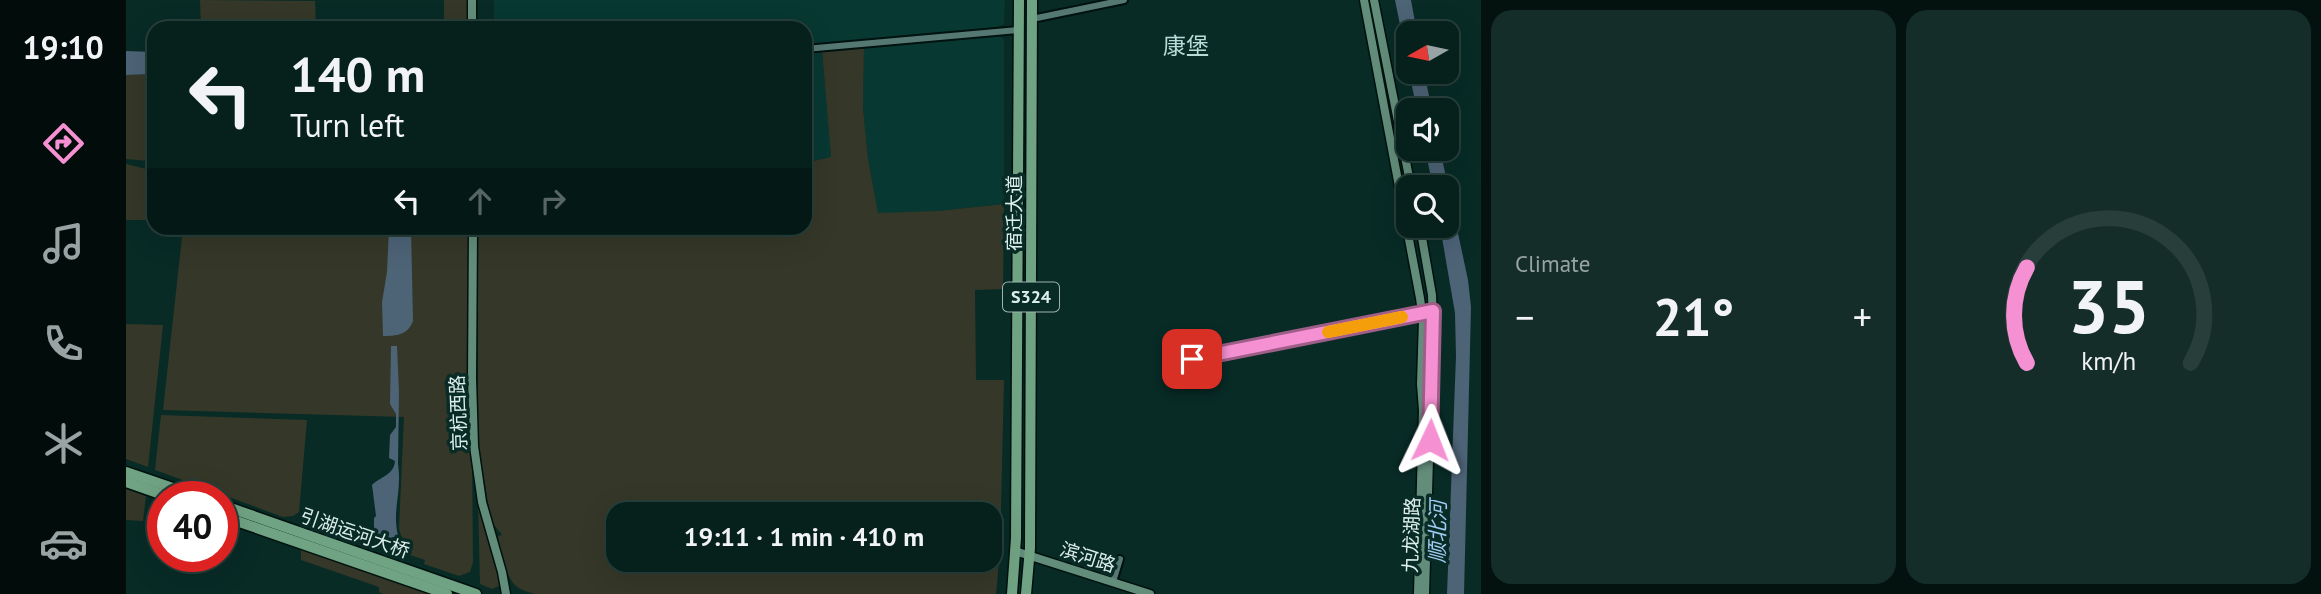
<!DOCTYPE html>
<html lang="en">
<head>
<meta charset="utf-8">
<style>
	:root { --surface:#06201c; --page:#142d29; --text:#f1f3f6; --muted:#98a3a3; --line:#273e3b; --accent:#f591d2 }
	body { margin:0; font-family:"PT Sans","Noto Sans SC",sans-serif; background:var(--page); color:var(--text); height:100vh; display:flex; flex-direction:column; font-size:26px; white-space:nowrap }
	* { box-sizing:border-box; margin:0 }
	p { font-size:23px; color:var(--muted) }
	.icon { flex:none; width:38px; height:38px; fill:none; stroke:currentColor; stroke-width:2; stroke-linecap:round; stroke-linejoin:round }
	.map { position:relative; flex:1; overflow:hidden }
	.details { display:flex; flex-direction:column; gap:10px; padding:10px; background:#03120f; width:840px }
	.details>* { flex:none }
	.top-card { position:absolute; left:21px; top:21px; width:665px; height:214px; border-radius:21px; box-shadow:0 7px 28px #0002,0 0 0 2px var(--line); background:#06201c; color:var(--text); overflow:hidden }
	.needle { width:46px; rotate:261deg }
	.fabs { position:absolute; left:1270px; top:21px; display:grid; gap:14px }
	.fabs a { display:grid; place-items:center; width:63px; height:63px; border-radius:14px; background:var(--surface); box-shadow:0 7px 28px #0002,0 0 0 2px var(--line); font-size:35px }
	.speed { position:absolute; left:21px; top:481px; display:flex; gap:14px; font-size:35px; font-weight:700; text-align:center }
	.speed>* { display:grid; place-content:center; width:91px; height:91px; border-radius:50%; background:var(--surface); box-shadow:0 7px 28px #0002,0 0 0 2px var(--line); line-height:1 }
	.speed .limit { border:10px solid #d22; background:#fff; color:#111 }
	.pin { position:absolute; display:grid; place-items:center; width:60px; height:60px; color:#fff; margin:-30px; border-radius:14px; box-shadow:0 4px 10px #0006 }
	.me { position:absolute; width:77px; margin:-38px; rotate:2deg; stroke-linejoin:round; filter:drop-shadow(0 0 5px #0008) }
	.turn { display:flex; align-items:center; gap:24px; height:147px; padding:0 28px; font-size:32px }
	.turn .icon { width:91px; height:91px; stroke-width:2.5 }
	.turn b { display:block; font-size:49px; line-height:60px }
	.lanes { display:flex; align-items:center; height:66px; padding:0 28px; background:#0003; justify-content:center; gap:35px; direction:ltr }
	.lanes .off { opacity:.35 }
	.big { font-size:52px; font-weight:600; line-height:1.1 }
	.details .tile { flex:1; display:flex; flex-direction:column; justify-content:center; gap:10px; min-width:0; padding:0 24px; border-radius:21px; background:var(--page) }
	.details .dial { align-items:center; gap:0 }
	.dial svg { height:182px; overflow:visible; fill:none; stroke:var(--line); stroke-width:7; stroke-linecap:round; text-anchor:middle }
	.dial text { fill:var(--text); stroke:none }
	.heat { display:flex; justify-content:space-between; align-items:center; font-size:38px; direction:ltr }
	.details .tiles { flex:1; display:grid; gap:10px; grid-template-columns:repeat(2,1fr) }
	.trip { position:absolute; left:480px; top:502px; width:396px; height:70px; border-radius:21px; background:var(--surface); box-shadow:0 7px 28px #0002,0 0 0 2px var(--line); font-weight:600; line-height:70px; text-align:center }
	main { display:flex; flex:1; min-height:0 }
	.tabs { display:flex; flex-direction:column; width:126px; justify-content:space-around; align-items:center; background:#020d0b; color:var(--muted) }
	.tabs .icon { width:49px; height:49px }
	.tabs .on { color:var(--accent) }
	.tabs b { font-size:32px; color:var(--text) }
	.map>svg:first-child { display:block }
	.built { fill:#083832 }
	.green { fill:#353828; fill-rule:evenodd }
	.water { fill:#4d6376 }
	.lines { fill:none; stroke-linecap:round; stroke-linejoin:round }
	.street-casing { stroke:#00120f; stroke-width:10 }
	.secondary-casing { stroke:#00120f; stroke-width:11 }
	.primary-casing { stroke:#00120f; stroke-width:13 }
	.street { stroke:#567872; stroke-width:6 }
	.secondary { stroke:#638d7b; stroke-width:8 }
	.primary { stroke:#70a383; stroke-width:10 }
	.route-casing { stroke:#9f5e88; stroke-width:18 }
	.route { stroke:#f591d2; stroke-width:12 }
	.slow { stroke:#f59e0b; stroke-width:12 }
	.labels { text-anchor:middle; stroke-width:7; stroke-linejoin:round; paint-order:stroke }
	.shield { fill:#082b26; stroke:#9db4b0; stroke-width:2 }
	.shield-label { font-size:18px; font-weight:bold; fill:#ddefeb }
	.street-label { font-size:19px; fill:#ddefeb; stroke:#082b26 }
	.water-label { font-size:21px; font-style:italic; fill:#a0caf1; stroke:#082b26 }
	.quarter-label { font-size:23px; fill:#b7dcd5; stroke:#082b26 }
</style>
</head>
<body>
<main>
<nav class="tabs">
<b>19:10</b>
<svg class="icon on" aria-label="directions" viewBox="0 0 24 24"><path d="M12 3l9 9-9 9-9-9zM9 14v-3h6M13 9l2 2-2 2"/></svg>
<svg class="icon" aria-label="music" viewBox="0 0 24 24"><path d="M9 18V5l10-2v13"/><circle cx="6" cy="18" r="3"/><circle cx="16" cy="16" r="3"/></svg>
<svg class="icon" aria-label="phone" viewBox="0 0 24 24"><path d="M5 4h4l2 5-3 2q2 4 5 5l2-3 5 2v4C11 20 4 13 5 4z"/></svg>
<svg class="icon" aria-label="climate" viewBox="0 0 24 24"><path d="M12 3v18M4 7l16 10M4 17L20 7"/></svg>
<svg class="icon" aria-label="car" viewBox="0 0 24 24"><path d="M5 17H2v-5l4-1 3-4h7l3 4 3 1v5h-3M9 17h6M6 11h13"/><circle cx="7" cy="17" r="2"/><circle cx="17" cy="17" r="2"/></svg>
</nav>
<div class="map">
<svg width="1355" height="594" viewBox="0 0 1355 594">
	<rect width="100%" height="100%" fill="#082b26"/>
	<!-- built -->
	<g class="built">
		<polygon points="368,0 879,0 878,17 878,24 872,27 679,45 679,28 368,28"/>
		<polygon points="873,34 878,40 878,204 812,211 752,214 742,159 737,108 738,47"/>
		<polygon points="696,51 705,157 679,163 679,53"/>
	</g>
	<!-- green -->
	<g class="green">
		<polygon points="74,0 189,1 190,28 75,28"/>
		<polygon points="318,0 343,0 344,28 318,28"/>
		<path d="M738,47L737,108L742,159L752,213L812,211L878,204L877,289L849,290L850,380H878L874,551L870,594H409C402,592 393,590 388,584C381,577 373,547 372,536L376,535L365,521L352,443V228H679V163L705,157L696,51ZM492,514H863V560H492Z"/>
		<polygon points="28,74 24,161 0,159 0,75"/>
		<polygon points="0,164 28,171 28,220 0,220"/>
		<polygon points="57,228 344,228 347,562 344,572 333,576 298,564 299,560 281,554 273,529 278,417 37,410"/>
		<polygon points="0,324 37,325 22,467 0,459"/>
		<polygon points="35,415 181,420 173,512 167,516 157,517 29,470"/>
		<polygon points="0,489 20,496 17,521 0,520"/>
		<polygon points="352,498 375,585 366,589 354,584"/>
		<polygon points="175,548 304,594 257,594 253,592 253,587 175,560"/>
	</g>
	<!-- water -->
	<g class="water">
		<polygon points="1269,0 1285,0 1291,33 1283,33 1283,69"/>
		<polygon points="0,51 28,52 28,74 0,75"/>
		<polygon points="1283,72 1298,72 1306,110 1291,110"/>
		<polygon points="1299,149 1314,149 1342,280 1345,307 1338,594 1321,594 1330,356 1329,313 1314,226 1321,226 1321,187 1307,187"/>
		<path d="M263,228H285L287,321C282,335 270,336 257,336L256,302L261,272Z"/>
		<path d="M265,346H271L273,392L272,464C277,499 261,515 278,553L248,541V518L250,516L246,485C254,477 268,475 269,461L263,458L264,435L270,427V414L264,404Z"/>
	</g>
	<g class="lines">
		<!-- street casing -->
		<g class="street-casing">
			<g id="street">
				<polyline points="906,19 998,0"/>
				<polyline points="679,49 893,30"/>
				<polyline points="1066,359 1307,311"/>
				<polyline points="987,582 994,559"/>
			</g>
		</g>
		<!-- secondary casing -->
		<g class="secondary-casing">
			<g id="secondary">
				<polyline points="346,0 346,28"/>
				<polyline points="1238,0 1294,298 1297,320 1295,384 1297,410 1292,594"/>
				<polyline points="1248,0 1285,187"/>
				<polyline points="1294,226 1306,295 1307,323 1299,594"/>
				<polyline points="347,228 346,379 348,446 356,502 376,572 380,594"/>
				<polyline points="889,551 1024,594"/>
			</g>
		</g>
		<!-- primary casing -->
		<g class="primary-casing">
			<g id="primary">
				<polyline points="0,472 73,497"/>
				<polyline points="0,482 43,497"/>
				<polyline points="96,505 350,594"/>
				<polyline points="96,516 321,594"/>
				<polyline points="886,594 890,538 893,0"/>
				<polyline points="900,594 904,548 906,0"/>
			</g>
		</g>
		<!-- street -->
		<use href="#street" class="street"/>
		<!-- secondary -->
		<use href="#secondary" class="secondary"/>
		<!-- primary -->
		<use href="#primary" class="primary"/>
	</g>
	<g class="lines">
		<!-- route casing -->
		<g class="route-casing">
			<polyline id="route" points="1066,359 1307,311 1304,440"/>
		</g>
		<!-- route -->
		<use href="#route" class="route"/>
		<!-- slow -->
		<polyline class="slow" points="1202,332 1276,317"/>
	</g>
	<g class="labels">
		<!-- shield labels -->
		<rect class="shield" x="877" y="282.5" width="56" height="29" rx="5"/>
		<g class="shield-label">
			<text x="905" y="303">S324</text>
		</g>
		<!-- street labels -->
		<g class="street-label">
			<text transform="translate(888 213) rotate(-90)" y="7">宿迁大道</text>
			<text transform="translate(332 413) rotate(-92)" y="7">京杭西路</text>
			<text transform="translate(229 533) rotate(19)" y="7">引湖运河大桥</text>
			<text transform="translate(1285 535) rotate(-88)" y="7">九龙湖路</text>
			<text transform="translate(962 557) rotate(18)" y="7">滨河路</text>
		</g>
		<!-- water labels -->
		<g class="water-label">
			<text transform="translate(1312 532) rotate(-89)" y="7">顺北河</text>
		</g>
		<!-- quarter labels -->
		<g class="quarter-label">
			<text x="1060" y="54">康堡</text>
		</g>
	</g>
</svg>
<div class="fabs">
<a><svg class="needle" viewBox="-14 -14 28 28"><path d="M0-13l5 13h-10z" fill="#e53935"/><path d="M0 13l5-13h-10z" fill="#98a3a3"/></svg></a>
<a><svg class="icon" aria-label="sound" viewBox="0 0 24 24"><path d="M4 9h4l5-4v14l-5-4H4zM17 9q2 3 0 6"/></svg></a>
<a><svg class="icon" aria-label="search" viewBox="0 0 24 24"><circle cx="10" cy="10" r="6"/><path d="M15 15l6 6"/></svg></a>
</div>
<div class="speed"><div class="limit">40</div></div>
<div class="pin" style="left:1066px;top:359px;background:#d93025"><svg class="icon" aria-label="arrive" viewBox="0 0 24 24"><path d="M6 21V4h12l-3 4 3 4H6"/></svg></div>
<svg class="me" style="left:1304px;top:440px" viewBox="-20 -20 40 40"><path d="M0-17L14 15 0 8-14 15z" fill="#f591d2" stroke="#fff" stroke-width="4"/></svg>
<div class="trip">19:11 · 1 min · 410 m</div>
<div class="top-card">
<div class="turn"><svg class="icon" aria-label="left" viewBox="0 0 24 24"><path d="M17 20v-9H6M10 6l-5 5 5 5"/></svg><div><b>140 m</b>Turn left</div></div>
<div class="lanes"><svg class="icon" aria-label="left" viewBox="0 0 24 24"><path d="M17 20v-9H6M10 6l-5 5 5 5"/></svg><svg class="icon off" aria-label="ahead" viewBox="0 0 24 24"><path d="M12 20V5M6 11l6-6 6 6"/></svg><svg class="icon off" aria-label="right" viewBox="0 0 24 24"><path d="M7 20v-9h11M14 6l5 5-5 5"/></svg></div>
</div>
</div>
<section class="details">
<div class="tiles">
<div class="tile"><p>Climate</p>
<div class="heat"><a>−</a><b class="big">21°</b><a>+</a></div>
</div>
<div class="tile dial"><svg viewBox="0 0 100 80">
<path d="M14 69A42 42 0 1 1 86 69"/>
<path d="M14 69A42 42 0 0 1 14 27" stroke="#f591d2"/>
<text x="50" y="56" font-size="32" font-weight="700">35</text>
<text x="50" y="72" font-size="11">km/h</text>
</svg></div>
</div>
</section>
</main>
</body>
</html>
